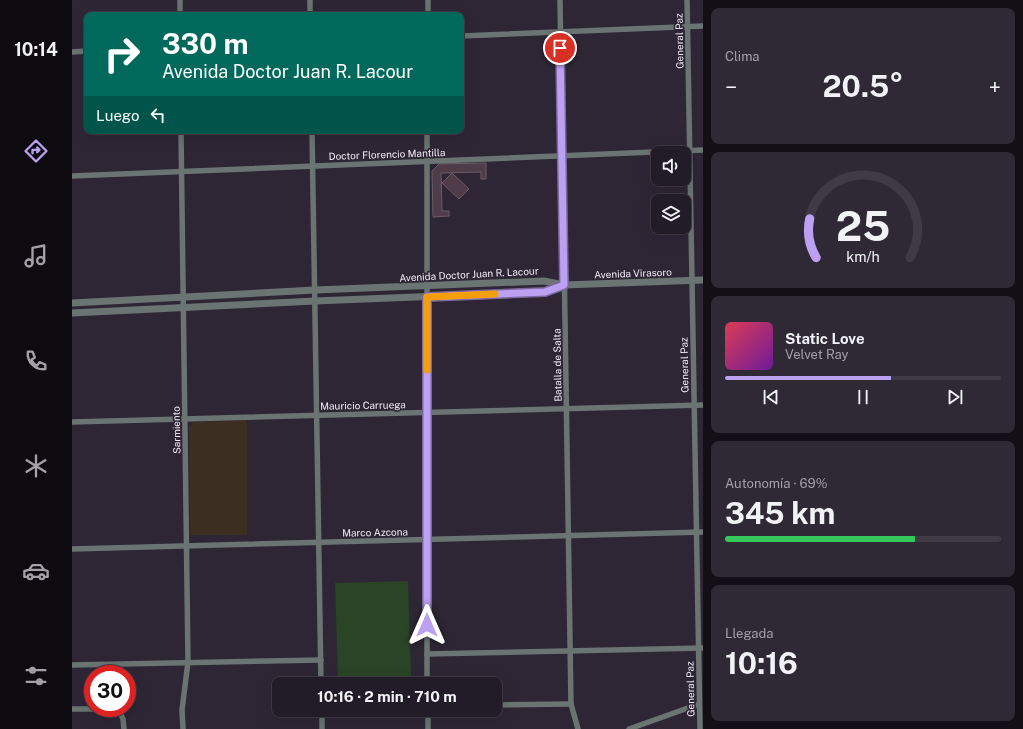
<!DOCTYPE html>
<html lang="es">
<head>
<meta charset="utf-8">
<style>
	:root { --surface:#221c28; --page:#2e2934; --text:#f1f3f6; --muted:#a2a1a8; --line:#3f3a45; --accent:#bca0f2 }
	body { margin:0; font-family:"Public Sans",sans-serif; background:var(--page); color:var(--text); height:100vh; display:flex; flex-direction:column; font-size:15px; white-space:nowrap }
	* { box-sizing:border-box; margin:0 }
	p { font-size:13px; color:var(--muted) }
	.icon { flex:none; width:22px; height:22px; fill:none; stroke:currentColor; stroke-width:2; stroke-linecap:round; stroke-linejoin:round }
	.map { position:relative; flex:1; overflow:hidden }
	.drawer { display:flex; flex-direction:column; gap:8px; padding:8px; background:#130f16; width:320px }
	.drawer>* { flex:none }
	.banner { position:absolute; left:12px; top:12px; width:380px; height:122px; border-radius:8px; box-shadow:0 4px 16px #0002,0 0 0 1px var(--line); background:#00695c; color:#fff; overflow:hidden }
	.tools { position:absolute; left:579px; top:146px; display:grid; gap:8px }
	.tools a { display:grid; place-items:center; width:40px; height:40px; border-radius:8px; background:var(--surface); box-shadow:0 4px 16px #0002,0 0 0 1px var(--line); font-size:20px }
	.speed { position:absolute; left:12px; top:665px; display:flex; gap:8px; font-size:20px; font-weight:700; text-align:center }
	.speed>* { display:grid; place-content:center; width:52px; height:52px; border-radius:50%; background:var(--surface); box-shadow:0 4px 16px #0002,0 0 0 1px var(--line); line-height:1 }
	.speed .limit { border:6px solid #d22; background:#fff; color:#111 }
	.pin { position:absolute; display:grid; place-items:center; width:34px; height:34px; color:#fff; margin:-17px; border:2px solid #fff; border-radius:50%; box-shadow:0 1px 4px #0007 }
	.me { position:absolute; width:44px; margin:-22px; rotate:0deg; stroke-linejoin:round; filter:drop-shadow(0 0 3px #0008) }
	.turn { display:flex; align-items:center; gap:14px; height:84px; padding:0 12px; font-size:18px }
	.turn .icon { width:52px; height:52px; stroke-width:2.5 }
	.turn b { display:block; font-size:28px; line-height:34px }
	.then { display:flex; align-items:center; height:38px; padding:0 12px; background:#0003; gap:8px; font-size:15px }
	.big { font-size:30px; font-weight:700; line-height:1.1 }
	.drawer .tile { flex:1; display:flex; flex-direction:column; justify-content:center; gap:6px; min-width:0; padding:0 14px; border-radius:8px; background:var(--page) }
	.drawer .dial { align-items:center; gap:0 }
	.dial svg { height:104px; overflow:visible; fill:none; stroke:var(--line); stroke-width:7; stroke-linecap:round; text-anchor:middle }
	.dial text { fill:var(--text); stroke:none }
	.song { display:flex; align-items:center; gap:12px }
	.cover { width:48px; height:48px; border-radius:6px; background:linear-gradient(135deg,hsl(350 70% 55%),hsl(280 70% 35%)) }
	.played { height:4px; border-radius:2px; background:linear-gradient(90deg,var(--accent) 60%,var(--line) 60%) }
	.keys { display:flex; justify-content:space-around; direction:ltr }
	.heat { display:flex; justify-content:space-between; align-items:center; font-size:22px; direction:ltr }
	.charge { height:6px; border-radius:3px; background:linear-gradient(90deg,#34c759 69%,var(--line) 0) }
	.trip { position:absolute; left:200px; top:677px; width:230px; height:40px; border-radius:8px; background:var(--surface); box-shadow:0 4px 16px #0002,0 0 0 1px var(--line); font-weight:700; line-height:40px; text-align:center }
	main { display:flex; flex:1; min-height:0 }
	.dock { display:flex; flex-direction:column; width:72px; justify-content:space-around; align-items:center; background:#0e0b10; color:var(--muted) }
	.dock .icon { width:28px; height:28px }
	.dock .active { color:var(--accent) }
	.dock b { font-size:18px; color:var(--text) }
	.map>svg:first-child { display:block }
	.education { fill:#3d2e22 }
	.green { fill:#2a4426 }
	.building { fill:#4e3d48; stroke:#6d5c67 }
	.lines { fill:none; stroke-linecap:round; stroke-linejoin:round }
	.minor { stroke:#6a7472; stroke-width:5.5 }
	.tertiary { stroke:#6a7472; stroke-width:7 }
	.route-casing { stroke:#7a689d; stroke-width:10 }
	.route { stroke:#bca0f2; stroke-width:7 }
	.slow { stroke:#f59e0b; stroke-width:7 }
	.labels { text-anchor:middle; stroke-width:3.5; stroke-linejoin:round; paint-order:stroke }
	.street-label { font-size:10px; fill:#f2ecf6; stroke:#2e2635 }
</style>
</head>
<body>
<main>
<nav class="dock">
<b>10:14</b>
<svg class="icon active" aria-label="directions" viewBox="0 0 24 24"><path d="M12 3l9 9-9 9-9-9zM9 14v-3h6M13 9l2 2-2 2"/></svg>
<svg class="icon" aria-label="music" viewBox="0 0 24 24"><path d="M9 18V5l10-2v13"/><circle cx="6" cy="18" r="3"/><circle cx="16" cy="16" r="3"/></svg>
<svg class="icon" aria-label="phone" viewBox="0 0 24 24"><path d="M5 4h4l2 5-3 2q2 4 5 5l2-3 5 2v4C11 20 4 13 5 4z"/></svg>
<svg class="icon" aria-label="climate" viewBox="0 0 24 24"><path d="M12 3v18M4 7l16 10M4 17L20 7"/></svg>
<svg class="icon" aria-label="car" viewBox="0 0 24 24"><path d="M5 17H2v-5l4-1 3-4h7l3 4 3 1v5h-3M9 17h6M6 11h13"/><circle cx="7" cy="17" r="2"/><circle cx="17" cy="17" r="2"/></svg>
<svg class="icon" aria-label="filters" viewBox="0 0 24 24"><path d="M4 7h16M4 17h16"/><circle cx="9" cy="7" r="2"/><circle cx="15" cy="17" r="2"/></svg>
</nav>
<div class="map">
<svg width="631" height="729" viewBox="0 0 631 729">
	<rect width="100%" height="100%" fill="#2e2635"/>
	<!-- education -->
	<polygon class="education" points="175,420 175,535 118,535 117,427 121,422"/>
	<!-- green -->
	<polygon class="green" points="336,581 339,677 266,679 263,583"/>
	<!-- building -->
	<g class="building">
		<polygon points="414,163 414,179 409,179 409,172 369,173 370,211 377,211 377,216 361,217 360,171 367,164"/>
		<polygon points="380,173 397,189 387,199 370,183"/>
	</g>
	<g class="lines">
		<!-- minor -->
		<g class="minor">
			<polyline points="108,0 108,15"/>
			<polyline points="238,0 238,15"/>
			<polyline points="488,0 499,704 506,729"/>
			<polyline points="615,0 628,729"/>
			<polyline points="356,15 356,0"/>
			<polyline points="389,36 631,26"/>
			<polyline points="0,52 15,51"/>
			<polyline points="109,131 116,662 110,710 111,729"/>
			<polyline points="240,131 249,684"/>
			<polyline points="0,176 631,150"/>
			<polyline points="0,422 631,405"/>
			<polyline points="0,549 631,532"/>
			<polyline points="355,654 631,648"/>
			<polyline points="0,665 249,660"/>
			<polyline points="355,684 355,131"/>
			<polyline points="423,705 499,704"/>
			<polyline points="0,709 42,709 48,712 51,719 52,729"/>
			<polyline points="250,710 250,729"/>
			<polyline points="356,710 356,729"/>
			<polyline points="557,729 627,704"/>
		</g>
		<!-- tertiary -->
		<g class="tertiary">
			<polyline points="0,303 243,290 472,281 492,285 631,280"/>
			<polyline points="0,313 243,301 473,292 492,285"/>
		</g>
	</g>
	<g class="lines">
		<!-- route casing -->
		<g class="route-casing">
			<polyline id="route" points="355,625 355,297 473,292 492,285 488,48"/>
		</g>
		<!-- route -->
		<use href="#route" class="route"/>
		<!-- slow -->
		<polyline class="slow" points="355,370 355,297 423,294"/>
	</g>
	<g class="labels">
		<!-- street labels -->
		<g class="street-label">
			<text transform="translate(607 41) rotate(-91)" y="4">General Paz</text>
			<text transform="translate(315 154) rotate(-2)" y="4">Doctor Florencio Mantilla</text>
			<text transform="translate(561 273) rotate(-2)" y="4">Avenida Virasoro</text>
			<text transform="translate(397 274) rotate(-3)" y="4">Avenida Doctor Juan R. Lacour</text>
			<text transform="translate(485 365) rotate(-91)" y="4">Batalla de Salta</text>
			<text transform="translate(612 365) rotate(-91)" y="4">General Paz</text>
			<text transform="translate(291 405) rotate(-1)" y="4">Mauricio Carruega</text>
			<text transform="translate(104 430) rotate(-91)" y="4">Sarmiento</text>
			<text transform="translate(303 532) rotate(-1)" y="4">Marco Azcona</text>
			<text transform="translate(618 689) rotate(-91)" y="4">General Paz</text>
		</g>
	</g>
</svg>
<div class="tools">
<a><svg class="icon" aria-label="sound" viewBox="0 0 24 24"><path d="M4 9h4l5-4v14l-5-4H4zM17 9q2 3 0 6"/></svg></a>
<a><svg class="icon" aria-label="layers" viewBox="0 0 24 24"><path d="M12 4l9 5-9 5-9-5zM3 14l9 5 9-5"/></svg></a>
</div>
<div class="speed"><div class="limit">30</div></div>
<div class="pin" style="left:488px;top:48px;background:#d93025"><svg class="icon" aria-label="arrive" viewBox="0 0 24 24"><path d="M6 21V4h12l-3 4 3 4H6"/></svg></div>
<svg class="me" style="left:355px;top:625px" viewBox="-20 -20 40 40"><path d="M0-17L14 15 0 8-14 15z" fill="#bca0f2" stroke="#fff" stroke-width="4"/></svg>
<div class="trip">10:16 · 2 min · 710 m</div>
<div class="banner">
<div class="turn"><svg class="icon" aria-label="right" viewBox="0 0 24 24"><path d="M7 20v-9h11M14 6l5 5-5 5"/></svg><div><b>330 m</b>Avenida Doctor Juan R. Lacour</div></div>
<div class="then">Luego<svg class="icon" aria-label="left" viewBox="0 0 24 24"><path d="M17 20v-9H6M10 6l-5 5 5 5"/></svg></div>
</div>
</div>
<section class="drawer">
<div class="tile"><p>Clima</p>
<div class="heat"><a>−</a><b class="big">20.5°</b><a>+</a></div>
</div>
<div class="tile dial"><svg viewBox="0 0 100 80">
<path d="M14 69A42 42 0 1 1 86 69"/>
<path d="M14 69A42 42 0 0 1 9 39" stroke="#bca0f2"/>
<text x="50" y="56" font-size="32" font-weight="700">25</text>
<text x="50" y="72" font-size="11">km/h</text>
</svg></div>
<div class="tile">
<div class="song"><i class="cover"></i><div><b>Static Love</b><p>Velvet Ray</p></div></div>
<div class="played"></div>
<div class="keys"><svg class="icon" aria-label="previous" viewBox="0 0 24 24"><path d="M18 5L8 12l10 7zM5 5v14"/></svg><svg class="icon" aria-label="pause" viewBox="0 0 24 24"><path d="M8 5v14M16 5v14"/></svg><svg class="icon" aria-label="next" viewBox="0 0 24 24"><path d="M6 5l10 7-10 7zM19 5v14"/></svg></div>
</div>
<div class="tile"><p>Autonomía · 69%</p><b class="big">345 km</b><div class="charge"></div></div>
<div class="tile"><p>Llegada</p><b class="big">10:16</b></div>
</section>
</main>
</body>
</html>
